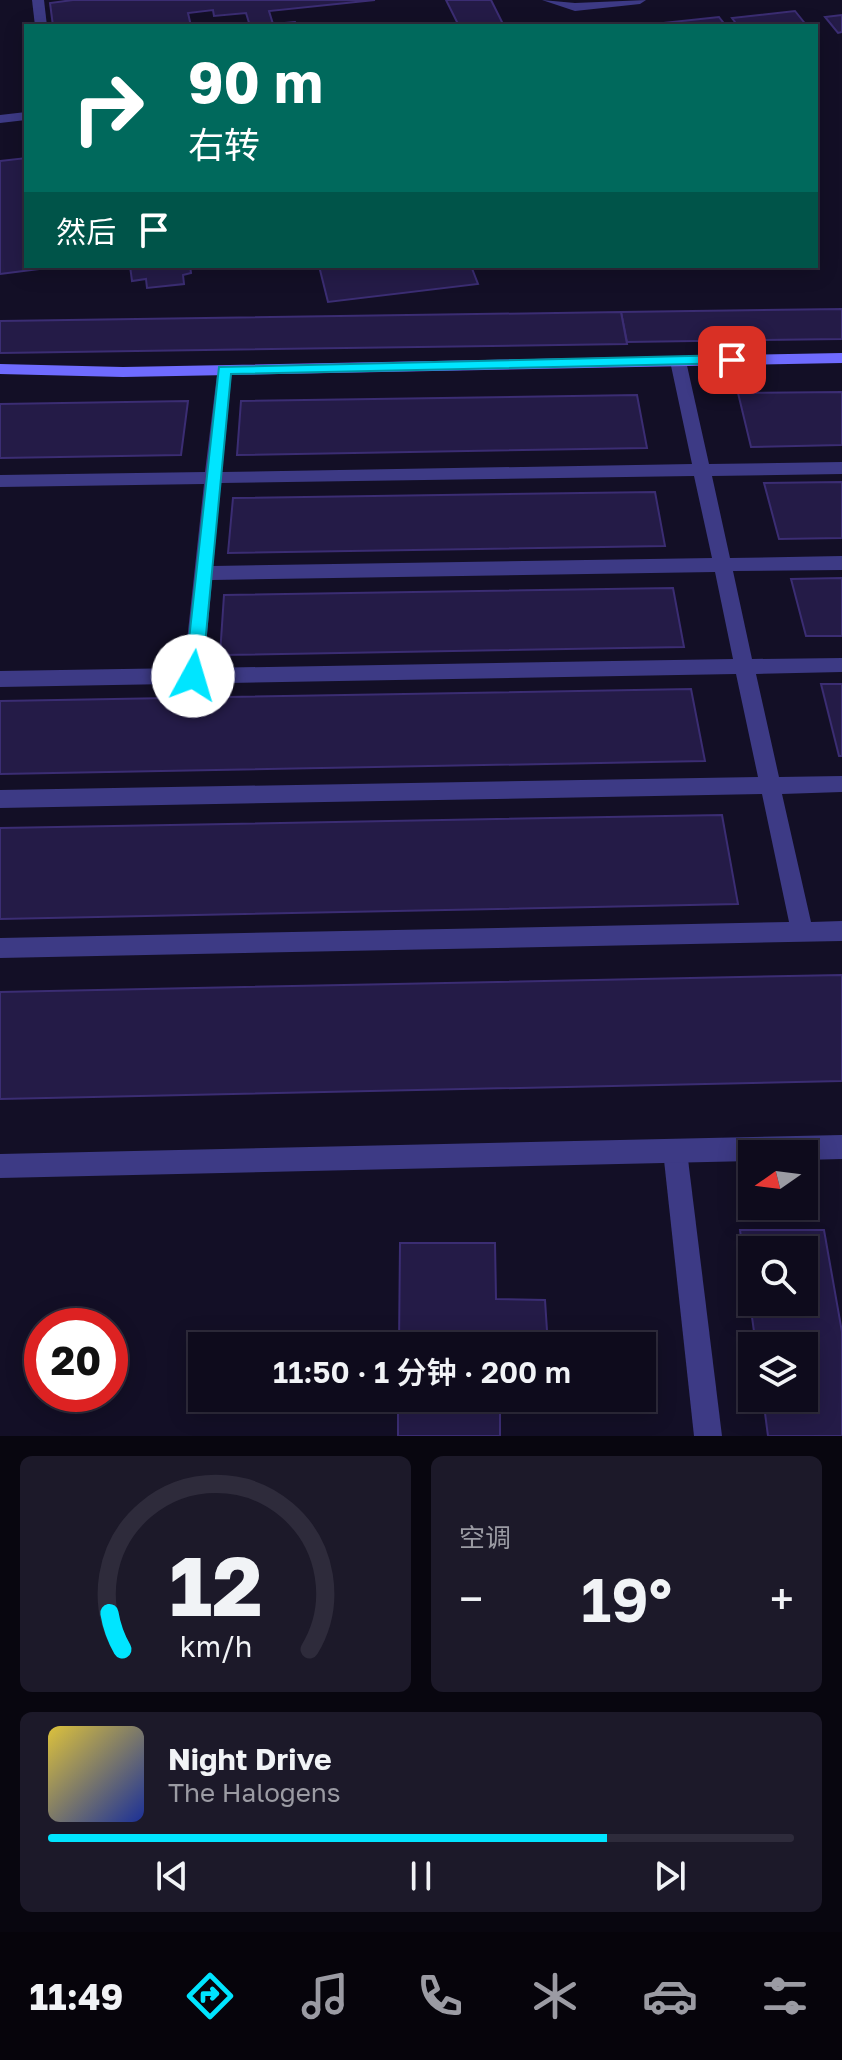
<!DOCTYPE html>
<html lang="zh">
<head>
<meta charset="utf-8">
<style>
	:root { --surface:#0e0b1c; --page:#1c1929; --text:#f1f3f6; --muted:#9b9ba3; --line:#2e2b3b; --accent:#00e5ff }
	body { margin:0; font-family:"Golos Text","Noto Sans SC",sans-serif; background:var(--page); color:var(--text); height:100vh; display:flex; flex-direction:column; font-size:30px; white-space:nowrap }
	* { box-sizing:border-box; margin:0 }
	p { font-size:26px; color:var(--muted) }
	.icon { flex:none; width:44px; height:44px; fill:none; stroke:currentColor; stroke-width:2; stroke-linecap:round; stroke-linejoin:round }
	.map { position:relative; height:1436px; overflow:hidden }
	.side { display:flex; flex-direction:column; gap:20px; padding:20px; background:#08060f; flex:1 }
	.side>* { flex:none }
	.top-card { position:absolute; left:24px; top:24px; width:794px; height:244px; border-radius:0px; box-shadow:0 4px 20px #0003,0 0 0 2px var(--line); background:#00695c; color:#fff; overflow:hidden }
	.needle { width:52px; rotate:256deg }
	.controls { position:absolute; left:738px; top:1140px; display:grid; gap:16px }
	.controls a { display:grid; place-items:center; width:80px; height:80px; border-radius:0px; background:var(--surface); box-shadow:0 4px 20px #0003,0 0 0 2px var(--line); font-size:40px }
	.speed { position:absolute; left:24px; top:1308px; display:flex; gap:16px; font-size:40px; font-weight:700; text-align:center }
	.speed>* { display:grid; place-content:center; width:104px; height:104px; border-radius:50%; background:var(--surface); box-shadow:0 4px 20px #0003,0 0 0 2px var(--line); line-height:1 }
	.speed .limit { border:12px solid #d22; background:#fff; color:#111 }
	.pin { position:absolute; display:grid; place-items:center; width:68px; height:68px; color:#fff; margin:-34px; border-radius:16px; box-shadow:0 4px 12px #0006 }
	.me { position:absolute; width:88px; margin:-44px; rotate:6deg; stroke-linejoin:round; filter:drop-shadow(0 0 6px #0008) }
	.turn { display:flex; align-items:center; gap:28px; height:168px; padding:0 32px; font-size:36px }
	.turn .icon { width:104px; height:104px; stroke-width:2.5 }
	.turn b { display:block; font-size:56px; line-height:68px }
	.then { display:flex; align-items:center; height:76px; padding:0 32px; background:#0003; gap:16px; font-size:30px }
	.big { font-size:60px; font-weight:600; line-height:1.1 }
	.side .card { flex:1; display:flex; flex-direction:column; justify-content:center; gap:12px; min-width:0; padding:0 28px; border-radius:12px; background:var(--page) }
	.side .dial { align-items:center; gap:0 }
	.dial svg { height:208px; overflow:visible; fill:none; stroke:var(--line); stroke-width:7; stroke-linecap:round; text-anchor:middle }
	.dial text { fill:var(--text); stroke:none }
	.song { display:flex; align-items:center; gap:24px }
	.cover { width:96px; height:96px; border-radius:12px; background:linear-gradient(135deg,hsl(50 70% 55%),hsl(230 70% 35%)) }
	.played { height:8px; border-radius:4px; background:linear-gradient(90deg,var(--accent) 75%,var(--line) 75%) }
	.keys { display:flex; justify-content:space-around; direction:ltr }
	.heat { display:flex; justify-content:space-between; align-items:center; font-size:44px; direction:ltr }
	.side .tiles { flex:1; display:grid; gap:20px; grid-template-columns:1fr 1fr }
	.card:last-child { grid-column:span 2 }
	.trip { position:absolute; left:188px; top:1332px; width:468px; height:80px; border-radius:0px; background:var(--surface); box-shadow:0 4px 20px #0003,0 0 0 2px var(--line); font-weight:600; line-height:80px; text-align:center }
	.tab-bar { display:flex; height:128px; justify-content:space-around; align-items:center; background:#06040b; color:var(--muted) }
	.tab-bar .icon { width:56px; height:56px }
	.tab-bar .current { color:var(--accent) }
	.tab-bar b { font-size:36px; color:var(--text) }
	.map>svg:first-child { display:block }
	.building { fill:#241b47; stroke:#3b2d73; stroke-width:2; fill-rule:evenodd }
	.lines { fill:none; stroke-linecap:round; stroke-linejoin:round }
	.lane { fill:#3d3a85; fill-rule:evenodd }
	.street { fill:#3d3a85; fill-rule:evenodd }
	.secondary { fill:#6f6bff; fill-rule:evenodd }
	.route { fill:#00e5ff; stroke:#0095a6; stroke-width:2 }
</style>
</head>
<body>
<div class="map">
<svg width="842" height="1436" viewBox="0 0 842 1436">
	<rect width="100%" height="100%" fill="#130f26"/>
	<!-- building -->
	<g class="building">
		<polygon points="375,0 269,11 273,24 295,22 297,26 250,26 246,13 214,16 213,10 188,13 191,26 53,26 50,3 73,0"/>
		<polygon points="446,0 491,0 504,26 459,26"/>
		<polygon points="795,11 807,26 738,26 732,18"/>
		<polygon points="842,15 842,32 838,33 825,17"/>
		<polygon points="719,17 726,26 635,26"/>
		<polygon points="26,158 26,266 63,266 0,274 0,161"/>
		<polygon points="130,266 190,266 191,273 183,275 184,284 147,288 146,279 132,281"/>
		<polygon points="319,266 471,266 478,284 328,302"/>
		<polygon points="842,309 842,339 627,342 621,312"/>
		<polygon points="621,312 627,344 0,353 0,321"/>
		<polygon points="842,392 842,445 751,447 738,393"/>
		<polygon points="637,395 647,448 237,455 241,401"/>
		<polygon points="188,401 181,455 0,458 0,404"/>
		<polygon points="842,482 842,538 779,539 764,483"/>
		<polygon points="655,492 665,546 228,553 233,498"/>
		<polygon points="842,578 842,636 806,636 791,579"/>
		<polygon points="673,588 684,647 220,655 224,595"/>
		<polygon points="821,684 842,684 842,756 839,756"/>
		<polygon points="691,689 705,761 0,774 0,701"/>
		<polygon points="722,815 738,904 0,919 0,828"/>
		<polygon points="842,975 842,1081 0,1099 0,992"/>
		<path d="M740,1230H824L842,1332V1436H768L763,1398H804V1346H756ZM752,1250H804V1302H752Z"/>
		<polygon points="400,1243 495,1243 496,1299 545,1300 548,1346 399,1346"/>
		<polygon points="398,1398 551,1398 551,1412 500,1412 500,1436 398,1436"/>
	</g>
	<g class="lines">
		<!-- lane -->
		<g class="lane">
			<polygon points="32,0 44,0 47,26 35,26"/>
			<polygon points="542,0 575,3 646,0 640,4 575,11"/>
			<polygon points="26,112 26,120 0,123 0,115"/>
			<path d="M678,356L686,361L709,464L842,462V474L712,476L730,558L842,556V570L733,571L752,659L842,658V672L756,674L779,777L842,776V792L782,794L811,922L842,921V941L0,958V938L789,922L762,794L0,808V790L758,777L736,674L0,687V671L184,668L204,484L0,487V475L205,472L218,366H230L232,370L222,472L692,464L670,361ZM694,476L712,558L213,566L221,483ZM715,572L733,659L204,668L212,580Z"/>
			<polygon points="675,1139 684,1142 687,1151 722,1436 694,1436 663,1151 666,1142"/>
		</g>
		<!-- street -->
		<polygon class="street" points="842,1135 842,1159 804,1160 804,1154 752,1154 752,1161 0,1178 0,1154"/>
		<!-- secondary -->
		<polygon class="secondary" points="842,353 842,363 123,377 0,374 0,364 123,367"/>
	</g>
	<!-- route -->
	<polygon class="route" points="732,355 740,360 738,363 231,374 202,676 193,683 187,681 185,676 219,367"/>
</svg>
<div class="controls">
<a><svg class="needle" viewBox="-14 -14 28 28"><path d="M0-13l5 13h-10z" fill="#e53935"/><path d="M0 13l5-13h-10z" fill="#9b9ba3"/></svg></a>
<a><svg class="icon" aria-label="search" viewBox="0 0 24 24"><circle cx="10" cy="10" r="6"/><path d="M15 15l6 6"/></svg></a>
<a><svg class="icon" aria-label="layers" viewBox="0 0 24 24"><path d="M12 4l9 5-9 5-9-5zM3 14l9 5 9-5"/></svg></a>
</div>
<div class="speed"><div class="limit">20</div></div>
<div class="pin" style="left:732px;top:360px;background:#d93025"><svg class="icon" aria-label="arrive" viewBox="0 0 24 24"><path d="M6 21V4h12l-3 4 3 4H6"/></svg></div>
<svg class="me" style="left:193px;top:676px" viewBox="-20 -20 40 40"><circle r="19" fill="#fff"/><path d="M0-13L10 11 0 6-10 11z" fill="#00e5ff"/></svg>
<div class="trip">11:50 · 1 分钟 · 200 m</div>
<div class="top-card">
<div class="turn"><svg class="icon" aria-label="right" viewBox="0 0 24 24"><path d="M7 20v-9h11M14 6l5 5-5 5"/></svg><div><b>90 m</b>右转</div></div>
<div class="then">然后<svg class="icon" aria-label="arrive" viewBox="0 0 24 24"><path d="M6 21V4h12l-3 4 3 4H6"/></svg></div>
</div>
</div>
<section class="side">
<div class="tiles">
<div class="card dial"><svg viewBox="0 0 100 80">
<path d="M14 69A42 42 0 1 1 86 69"/>
<path d="M14 69A42 42 0 0 1 9 55" stroke="#00e5ff"/>
<text x="50" y="56" font-size="32" font-weight="700">12</text>
<text x="50" y="72" font-size="11">km/h</text>
</svg></div>
<div class="card"><p>空调</p>
<div class="heat"><a>−</a><b class="big">19°</b><a>+</a></div>
</div>
<div class="card">
<div class="song"><i class="cover"></i><div><b>Night Drive</b><p>The Halogens</p></div></div>
<div class="played"></div>
<div class="keys"><svg class="icon" aria-label="previous" viewBox="0 0 24 24"><path d="M18 5L8 12l10 7zM5 5v14"/></svg><svg class="icon" aria-label="pause" viewBox="0 0 24 24"><path d="M8 5v14M16 5v14"/></svg><svg class="icon" aria-label="next" viewBox="0 0 24 24"><path d="M6 5l10 7-10 7zM19 5v14"/></svg></div>
</div>
</div>
</section>
<nav class="tab-bar">
<b>11:49</b>
<svg class="icon current" aria-label="directions" viewBox="0 0 24 24"><path d="M12 3l9 9-9 9-9-9zM9 14v-3h6M13 9l2 2-2 2"/></svg>
<svg class="icon" aria-label="music" viewBox="0 0 24 24"><path d="M9 18V5l10-2v13"/><circle cx="6" cy="18" r="3"/><circle cx="16" cy="16" r="3"/></svg>
<svg class="icon" aria-label="phone" viewBox="0 0 24 24"><path d="M5 4h4l2 5-3 2q2 4 5 5l2-3 5 2v4C11 20 4 13 5 4z"/></svg>
<svg class="icon" aria-label="climate" viewBox="0 0 24 24"><path d="M12 3v18M4 7l16 10M4 17L20 7"/></svg>
<svg class="icon" aria-label="car" viewBox="0 0 24 24"><path d="M5 17H2v-5l4-1 3-4h7l3 4 3 1v5h-3M9 17h6M6 11h13"/><circle cx="7" cy="17" r="2"/><circle cx="17" cy="17" r="2"/></svg>
<svg class="icon" aria-label="filters" viewBox="0 0 24 24"><path d="M4 7h16M4 17h16"/><circle cx="9" cy="7" r="2"/><circle cx="15" cy="17" r="2"/></svg>
</nav>
</body>
</html>
